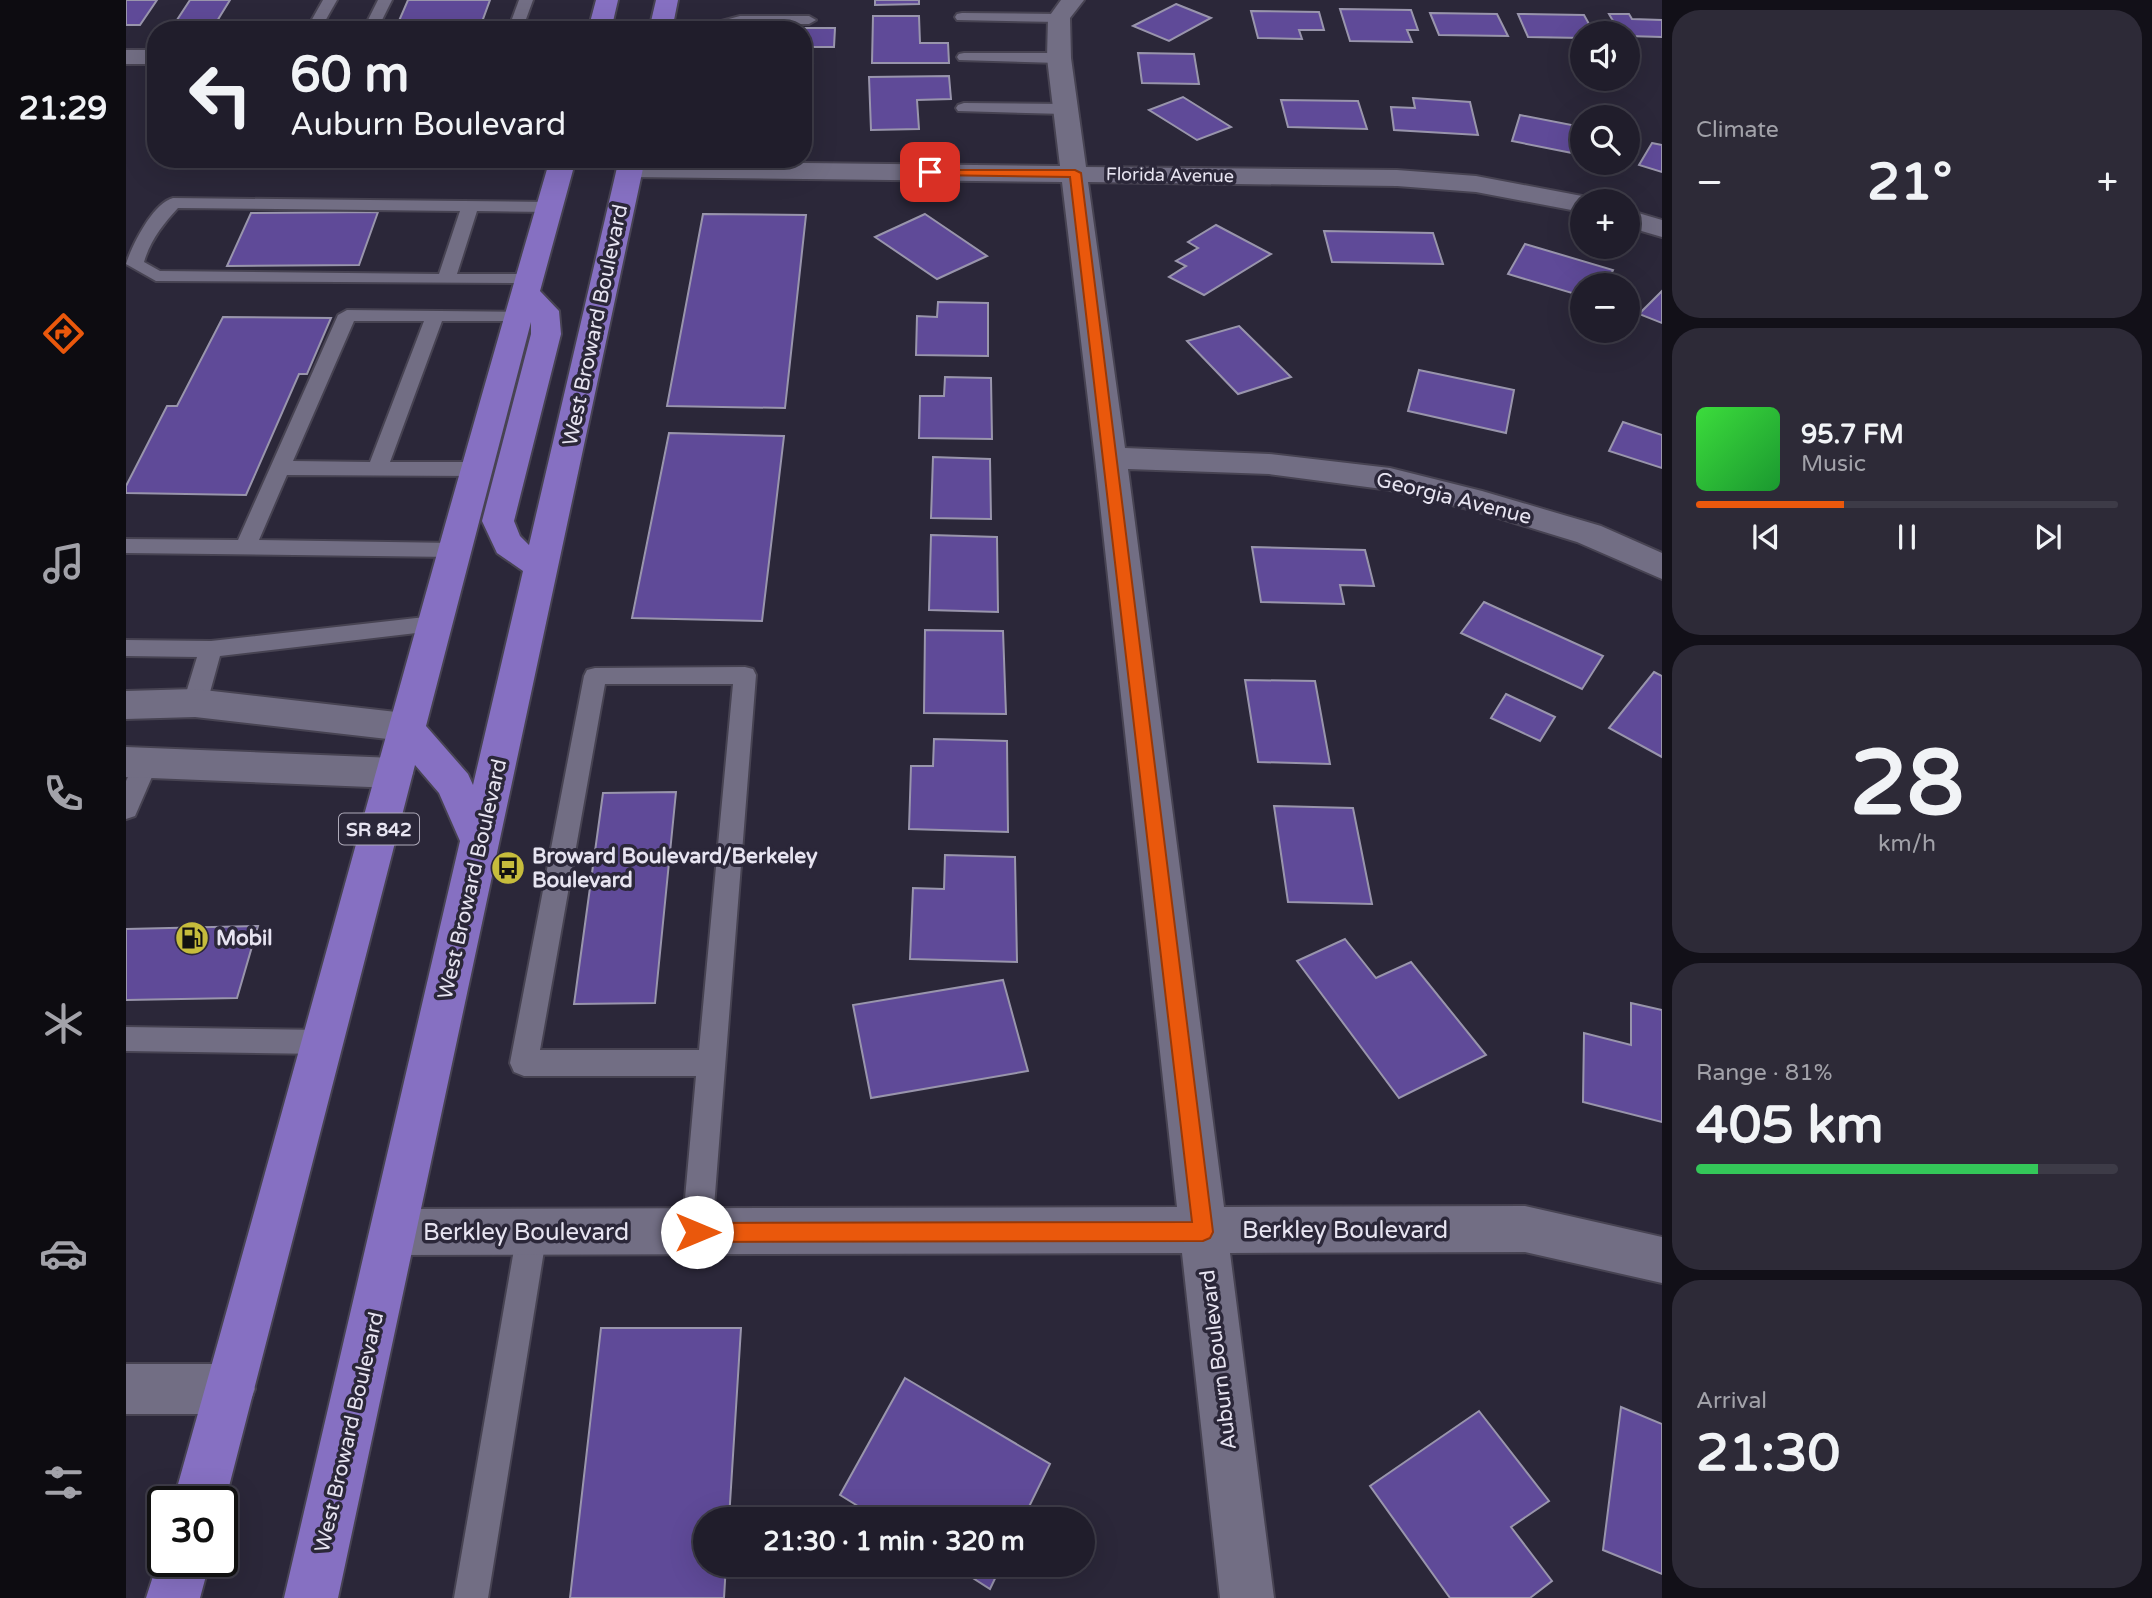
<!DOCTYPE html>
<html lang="en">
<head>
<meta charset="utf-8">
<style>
	:root { --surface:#201d2b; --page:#2d2a37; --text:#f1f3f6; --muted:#a2a2a9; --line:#3d3b47; --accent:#ea580c }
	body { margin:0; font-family:"Varela Round",sans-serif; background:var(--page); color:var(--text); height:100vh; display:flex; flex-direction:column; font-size:26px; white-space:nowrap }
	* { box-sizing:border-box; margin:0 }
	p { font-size:23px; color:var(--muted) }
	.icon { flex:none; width:38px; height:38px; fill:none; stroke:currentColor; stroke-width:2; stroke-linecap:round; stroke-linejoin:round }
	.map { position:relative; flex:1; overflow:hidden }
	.sheet { display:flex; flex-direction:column; gap:10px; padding:10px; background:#121018; width:490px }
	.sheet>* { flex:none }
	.guide { position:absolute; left:21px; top:21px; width:665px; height:147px; border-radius:28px; box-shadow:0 7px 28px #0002,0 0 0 2px var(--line); background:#201d2b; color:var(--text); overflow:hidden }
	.tools { position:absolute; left:1444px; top:21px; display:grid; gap:14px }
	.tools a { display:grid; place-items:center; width:70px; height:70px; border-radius:50%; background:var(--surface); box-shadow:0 7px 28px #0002,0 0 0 2px var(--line); font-size:35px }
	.speed { position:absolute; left:21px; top:1486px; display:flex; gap:14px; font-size:35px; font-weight:700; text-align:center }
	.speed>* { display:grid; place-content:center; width:91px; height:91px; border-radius:50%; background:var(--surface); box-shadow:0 7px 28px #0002,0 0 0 2px var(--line); line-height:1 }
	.speed .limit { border:4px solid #111; border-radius:10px; background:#fff; color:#111 }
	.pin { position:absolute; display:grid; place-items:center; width:60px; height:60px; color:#fff; margin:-30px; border-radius:14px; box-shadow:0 4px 10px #0006 }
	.me { position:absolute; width:77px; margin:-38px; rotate:90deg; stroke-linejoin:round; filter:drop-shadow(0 0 5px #0008) }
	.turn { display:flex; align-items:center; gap:24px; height:147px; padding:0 28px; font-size:32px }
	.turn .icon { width:91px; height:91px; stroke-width:2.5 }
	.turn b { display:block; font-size:49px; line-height:60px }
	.big { font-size:52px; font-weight:800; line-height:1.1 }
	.sheet .card { flex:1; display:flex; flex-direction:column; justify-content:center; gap:10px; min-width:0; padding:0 24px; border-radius:28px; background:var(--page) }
	.sheet .dial { align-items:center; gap:0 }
	.dial b { font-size:91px; line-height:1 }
	.song { display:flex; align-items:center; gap:21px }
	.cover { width:84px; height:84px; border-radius:10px; background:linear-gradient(135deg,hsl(120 70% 55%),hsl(130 70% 35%)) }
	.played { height:7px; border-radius:4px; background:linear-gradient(90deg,var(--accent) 35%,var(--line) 35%) }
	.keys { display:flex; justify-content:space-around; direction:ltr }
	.heat { display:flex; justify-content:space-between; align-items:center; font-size:38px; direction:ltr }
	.charge { height:10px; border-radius:5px; background:linear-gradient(90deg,#34c759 81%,var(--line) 0) }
	.trip { position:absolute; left:567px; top:1507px; width:402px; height:70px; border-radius:35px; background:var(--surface); box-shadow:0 7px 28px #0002,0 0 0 2px var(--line); font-weight:800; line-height:70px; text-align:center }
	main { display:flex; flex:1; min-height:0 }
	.menu { display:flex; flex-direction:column; width:126px; justify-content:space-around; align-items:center; background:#0d0c11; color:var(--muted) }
	.menu .icon { width:49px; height:49px }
	.menu .current { color:var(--accent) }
	.menu b { font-size:32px; color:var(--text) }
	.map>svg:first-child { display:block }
	.building { fill:#5f4a98; stroke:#9995ac; stroke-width:2 }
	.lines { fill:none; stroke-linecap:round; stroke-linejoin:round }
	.service-casing { stroke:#474352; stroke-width:4 }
	.minor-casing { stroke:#474352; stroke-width:4 }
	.primary-casing { stroke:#474352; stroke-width:4 }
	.service { fill:#726e84; fill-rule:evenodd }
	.minor { fill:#726e84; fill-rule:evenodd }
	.primary { fill:#8670c2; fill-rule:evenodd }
	.route { fill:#ea580c; stroke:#983908; stroke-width:2 }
	.labels { text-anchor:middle; stroke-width:7; stroke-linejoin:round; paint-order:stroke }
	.far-street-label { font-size:18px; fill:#e7e4f1; stroke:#2b2739 }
	.shield { fill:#2b2739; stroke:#afabba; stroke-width:2 }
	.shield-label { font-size:19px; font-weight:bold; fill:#e7e4f1 }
	.street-label { font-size:21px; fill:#e7e4f1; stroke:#2b2739 }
	.poi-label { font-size:21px; font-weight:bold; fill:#e7e4f1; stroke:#2b2739; text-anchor:start }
	.near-street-label { font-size:24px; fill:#e7e4f1; stroke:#2b2739 }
</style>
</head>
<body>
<main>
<nav class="menu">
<b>21:29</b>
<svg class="icon current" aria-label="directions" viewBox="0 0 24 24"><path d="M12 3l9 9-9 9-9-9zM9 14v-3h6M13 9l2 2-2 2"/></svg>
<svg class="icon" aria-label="music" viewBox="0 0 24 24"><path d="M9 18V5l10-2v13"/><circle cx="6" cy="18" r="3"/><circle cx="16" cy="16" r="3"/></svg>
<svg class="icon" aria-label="phone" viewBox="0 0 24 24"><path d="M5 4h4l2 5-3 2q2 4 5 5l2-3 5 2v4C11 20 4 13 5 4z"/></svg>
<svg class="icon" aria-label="climate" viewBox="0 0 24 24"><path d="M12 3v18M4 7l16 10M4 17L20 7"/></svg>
<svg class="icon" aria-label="car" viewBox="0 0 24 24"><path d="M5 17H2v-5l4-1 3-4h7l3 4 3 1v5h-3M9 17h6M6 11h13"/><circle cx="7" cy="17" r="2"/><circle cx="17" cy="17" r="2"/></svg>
<svg class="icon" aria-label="filters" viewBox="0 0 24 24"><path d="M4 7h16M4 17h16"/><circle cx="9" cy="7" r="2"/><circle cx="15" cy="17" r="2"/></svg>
</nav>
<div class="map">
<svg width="1536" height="1598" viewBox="0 0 1536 1598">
	<rect width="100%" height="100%" fill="#2b2739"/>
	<!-- building -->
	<g class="building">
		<polygon points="0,0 31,0 14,25 0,25"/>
		<polygon points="64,0 104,0 88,26 47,26"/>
		<polygon points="282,0 364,0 353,30 269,30"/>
		<polygon points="749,0 793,0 793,4 749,5"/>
		<polygon points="1050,4 1085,18 1043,41 1007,26"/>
		<polygon points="1214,9 1285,10 1292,30 1281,30 1286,42 1224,41"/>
		<polygon points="1125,11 1193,12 1198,30 1173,30 1176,39 1132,38"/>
		<polygon points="1304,13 1371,14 1382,36 1313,35"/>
		<polygon points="1392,14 1458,15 1468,33 1456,33 1456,38 1402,37"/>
		<polygon points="1483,14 1503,14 1506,19 1536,20 1536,37 1502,36 1502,33 1494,33"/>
		<polygon points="747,16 793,16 794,43 822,43 823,63 746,63"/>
		<polygon points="601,28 709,28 708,47 677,47 677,30"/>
		<polygon points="1012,53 1068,54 1073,84 1016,83"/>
		<polygon points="677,64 687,64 685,99 677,99"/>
		<polygon points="823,76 825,99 791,100 793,129 745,130 743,77"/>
		<polygon points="1057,97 1105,127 1071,140 1023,110"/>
		<polygon points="1287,98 1344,102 1352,135 1268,130 1265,107 1289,108"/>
		<polygon points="1155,100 1232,101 1241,129 1162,127"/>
		<polygon points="1394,115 1456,127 1456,155 1386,141"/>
		<polygon points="1526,143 1536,145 1536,172 1513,165"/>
		<polygon points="252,212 233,265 101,266 125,213"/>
		<polygon points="577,214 680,215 659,408 541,406"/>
		<polygon points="799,214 861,256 811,279 749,237"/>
		<polygon points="1090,225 1145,254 1078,295 1043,277 1060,266 1050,261 1072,248 1062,242"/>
		<polygon points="1198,231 1307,233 1317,264 1206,262"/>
		<polygon points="1399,244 1487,270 1479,285 1456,285 1456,296 1382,274"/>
		<polygon points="1536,291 1536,323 1513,314"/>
		<polygon points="812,302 862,303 862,356 790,355 791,316 811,317"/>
		<polygon points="97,317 205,318 181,374 173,374 120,495 0,493 0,486 41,406 51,406"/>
		<polygon points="1113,326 1165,377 1112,394 1061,341"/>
		<polygon points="1293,370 1388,390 1380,433 1282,411"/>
		<polygon points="819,377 865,378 866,439 793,438 794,396 818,396"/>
		<polygon points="1497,422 1536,435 1536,468 1483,451"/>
		<polygon points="543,433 658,436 636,621 506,618"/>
		<polygon points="807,457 864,459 865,519 805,518"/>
		<polygon points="805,535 871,537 872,612 803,610"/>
		<polygon points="1126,547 1239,550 1248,586 1214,585 1218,604 1135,602"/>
		<polygon points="1358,602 1477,656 1456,689 1335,633"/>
		<polygon points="799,630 877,631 880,714 798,713"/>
		<polygon points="1528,672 1536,676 1536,757 1483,728"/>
		<polygon points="1119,680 1189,681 1204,764 1132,762"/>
		<polygon points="1380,694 1429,717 1414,741 1365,718"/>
		<polygon points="808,739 881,741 882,832 783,829 785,766 807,766"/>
		<polygon points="550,792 529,1003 448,1004 477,793"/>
		<polygon points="1148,806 1227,808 1246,904 1162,902"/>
		<polygon points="819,855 889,857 891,962 784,959 787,888 818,889"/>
		<polygon points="132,926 111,998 0,1000 0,929"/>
		<polygon points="1219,939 1250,978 1285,962 1360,1055 1273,1098 1171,961"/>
		<polygon points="877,980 902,1071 745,1098 727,1005"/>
		<polygon points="1505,1003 1536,1010 1536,1122 1457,1102 1458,1033 1505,1045"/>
		<polygon points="475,1328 615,1328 603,1519 579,1519 579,1564 600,1564 598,1598 444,1598"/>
		<polygon points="779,1378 924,1464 897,1519 753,1519 714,1495"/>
		<polygon points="1495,1407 1536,1424 1536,1574 1477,1550"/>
		<polygon points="1353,1411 1423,1501 1385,1527 1426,1581 1404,1598 1324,1598 1244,1486"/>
		<polygon points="825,1564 876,1564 864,1589"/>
	</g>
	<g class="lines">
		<!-- service casing -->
		<g class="service-casing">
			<g id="service">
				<polygon points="197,0 211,0 194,30 180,30"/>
				<polygon points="252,0 266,0 251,30 237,30"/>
				<polygon points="393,0 407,0 396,30 382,30"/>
				<polygon points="836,13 933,14 940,18 933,22 831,20 829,17 831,14"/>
				<polygon points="614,16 683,16 690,20 683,24 615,24 595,30 532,30 528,26 535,22 588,23"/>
				<polygon points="838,53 933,53 941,58 933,63 833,60 831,57 833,54"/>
				<polygon points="838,103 939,104 947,109 939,114 832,111 830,108 832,105"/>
				<path d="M47,198L424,202L432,207L424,212L351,211L331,274H409L412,278L409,282L403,283L30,281L0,264C6,245 27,203 47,198ZM52,208L334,211L313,274L34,271L18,262C24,241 37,224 52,208Z"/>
				<path d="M221,310L400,312L403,316L400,320L394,321H316L264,462H349L356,464L359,469L356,474L349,476L161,475L133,540L328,543L336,545L339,550L336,555L328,557L0,553V539L112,540L212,315ZM228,321H298L244,462L167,461Z"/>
				<polygon points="308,616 316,618 319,624 316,630 94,656 81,703 77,709 69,712 61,709 57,703 71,657 0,656 0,640 85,641"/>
				<path d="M619,667L627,669L630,675L586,1232L582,1242L571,1247L560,1242L556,1232L570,1076H398L388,1072L384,1063L458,676L461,670L469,668ZM479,684H607L573,1050H414Z"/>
				<polygon points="20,754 28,756 32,763 9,816 0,819 0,781 12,756"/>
				<polygon points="0,1027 197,1030 207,1033 211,1042 207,1051 197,1054 0,1051"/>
				<polygon points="406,1217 417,1222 421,1232 362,1598 328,1598 391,1232 395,1222"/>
			</g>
		</g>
		<!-- minor casing -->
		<g class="minor-casing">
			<g id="minor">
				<polygon points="935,0 958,0 944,18 945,58 960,167 1271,170 1350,176 1456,196 1467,201 1456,201 1456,212 1350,192 1271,186 962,182 999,448 1143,454 1264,468 1356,491 1475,526 1536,553 1536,579 1451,542 1350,511 1264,490 1143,474 1002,469 1098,1207 1399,1206 1536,1237 1536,1283 1399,1252 1104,1253 1148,1598 1094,1598 1056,1253 268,1255 251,1248 244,1232 251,1216 268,1209 1051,1207 969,458 936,182 503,177 494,174 490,169 494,164 503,161 934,166 921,58 922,18"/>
				<rect x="0" y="50" width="30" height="14"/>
				<polygon points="1502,210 1536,220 1536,237 1502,227"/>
				<polygon points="69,689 279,713 292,717 298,727 292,737 279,741 69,717 0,719 0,691"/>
				<polygon points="0,747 268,758 281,763 287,773 281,783 268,788 0,777"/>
				<polygon points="0,1364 104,1364 122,1371 129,1389 122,1407 104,1414 0,1414"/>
			</g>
		</g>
		<!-- primary casing -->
		<g class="primary-casing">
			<g id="primary">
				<polygon points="470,0 492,0 485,30 462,30"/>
				<polygon points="530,0 552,0 546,30 523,30"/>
				<path d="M424,159H450L414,291L433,311L435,334L388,521L394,536L403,545L493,159H519L212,1598H158L334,841L313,793L289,765L99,1502L96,1509V1502H47C174,1053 293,606 424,159ZM405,322V334L356,521L371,553L397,571L347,785L342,774L300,726Z"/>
				<polygon points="37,1545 37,1561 84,1561 74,1598 20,1598"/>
			</g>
		</g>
		<!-- service -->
		<use href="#service" class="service"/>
		<!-- minor -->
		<use href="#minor" class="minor"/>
		<!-- primary -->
		<use href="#primary" class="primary"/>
	</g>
	<!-- route -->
	<polygon class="route" points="800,170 949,170 955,173 1087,1232 1084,1238 1077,1241 571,1242 564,1239 562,1232 564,1226 571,1223 1066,1222 944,177 804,175 799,172"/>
	<!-- icons -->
	<defs>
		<g id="bus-disc" transform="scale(1.75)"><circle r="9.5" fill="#c6bc3c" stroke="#2b2739"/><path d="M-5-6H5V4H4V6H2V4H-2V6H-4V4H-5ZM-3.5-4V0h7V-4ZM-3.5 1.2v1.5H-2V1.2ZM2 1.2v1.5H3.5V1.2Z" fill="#111"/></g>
		<g id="fuel-disc" transform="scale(1.75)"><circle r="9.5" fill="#c6bc3c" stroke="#2b2739"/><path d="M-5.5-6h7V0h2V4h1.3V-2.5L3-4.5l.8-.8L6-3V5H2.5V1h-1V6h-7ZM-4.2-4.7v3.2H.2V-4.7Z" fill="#111"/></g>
	</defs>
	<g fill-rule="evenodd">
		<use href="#bus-disc" x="382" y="868"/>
		<use href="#fuel-disc" x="66" y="938"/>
	</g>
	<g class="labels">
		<!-- far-street labels -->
		<g class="far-street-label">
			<text transform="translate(1044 175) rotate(1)" y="6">Florida Avenue</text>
		</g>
		<!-- shield labels -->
		<rect class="shield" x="213" y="813.5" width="80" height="31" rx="5"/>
		<g class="shield-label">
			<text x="253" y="836">SR 842</text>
		</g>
		<!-- street labels -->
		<g class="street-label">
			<text transform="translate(469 325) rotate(-78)" y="7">West Broward Boulevard</text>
			<text transform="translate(1328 498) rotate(14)" y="7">Georgia Avenue</text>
			<text transform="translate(346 879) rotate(-77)" y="7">West Broward Boulevard</text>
			<text transform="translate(1092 1360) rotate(-97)" y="7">Auburn Boulevard</text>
			<text transform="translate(223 1432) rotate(-77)" y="7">West Broward Boulevard</text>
		</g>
		<!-- poi labels -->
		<g class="poi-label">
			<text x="406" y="863">Broward Boulevard/Berkeley<tspan x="406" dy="24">Boulevard</tspan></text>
			<text x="90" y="945">Mobil</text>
		</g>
		<!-- near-street labels -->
		<g class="near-street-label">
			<text x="1219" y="1238">Berkley Boulevard</text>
			<text x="400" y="1240">Berkley Boulevard</text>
		</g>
	</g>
</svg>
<div class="tools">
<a><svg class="icon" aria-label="sound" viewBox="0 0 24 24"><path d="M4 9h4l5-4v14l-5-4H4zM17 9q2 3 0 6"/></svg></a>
<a><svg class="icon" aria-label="search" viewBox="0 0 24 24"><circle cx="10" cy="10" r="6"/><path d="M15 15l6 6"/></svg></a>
<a>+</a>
<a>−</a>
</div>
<div class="speed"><div class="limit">30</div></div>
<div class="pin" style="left:804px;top:172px;background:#d93025"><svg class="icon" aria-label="arrive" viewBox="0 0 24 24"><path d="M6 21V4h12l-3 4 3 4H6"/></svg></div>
<svg class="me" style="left:571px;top:1232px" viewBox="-20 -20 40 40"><circle r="19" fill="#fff"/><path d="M0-13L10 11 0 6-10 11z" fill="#ea580c"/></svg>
<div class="trip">21:30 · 1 min · 320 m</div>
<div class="guide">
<div class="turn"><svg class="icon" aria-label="left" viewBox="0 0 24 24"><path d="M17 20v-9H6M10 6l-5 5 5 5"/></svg><div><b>60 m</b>Auburn Boulevard</div></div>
</div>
</div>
<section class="sheet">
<div class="card"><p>Climate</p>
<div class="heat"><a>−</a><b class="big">21°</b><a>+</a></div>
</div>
<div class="card">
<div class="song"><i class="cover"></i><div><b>95.7 FM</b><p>Music</p></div></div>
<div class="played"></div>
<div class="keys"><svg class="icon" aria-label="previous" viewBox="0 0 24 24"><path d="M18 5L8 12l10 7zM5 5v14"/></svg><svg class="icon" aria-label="pause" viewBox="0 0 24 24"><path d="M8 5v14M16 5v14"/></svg><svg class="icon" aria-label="next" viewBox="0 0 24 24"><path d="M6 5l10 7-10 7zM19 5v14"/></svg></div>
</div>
<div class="card dial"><b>28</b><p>km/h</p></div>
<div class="card"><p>Range · 81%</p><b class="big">405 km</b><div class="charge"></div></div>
<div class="card"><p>Arrival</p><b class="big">21:30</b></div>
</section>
</main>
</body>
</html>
